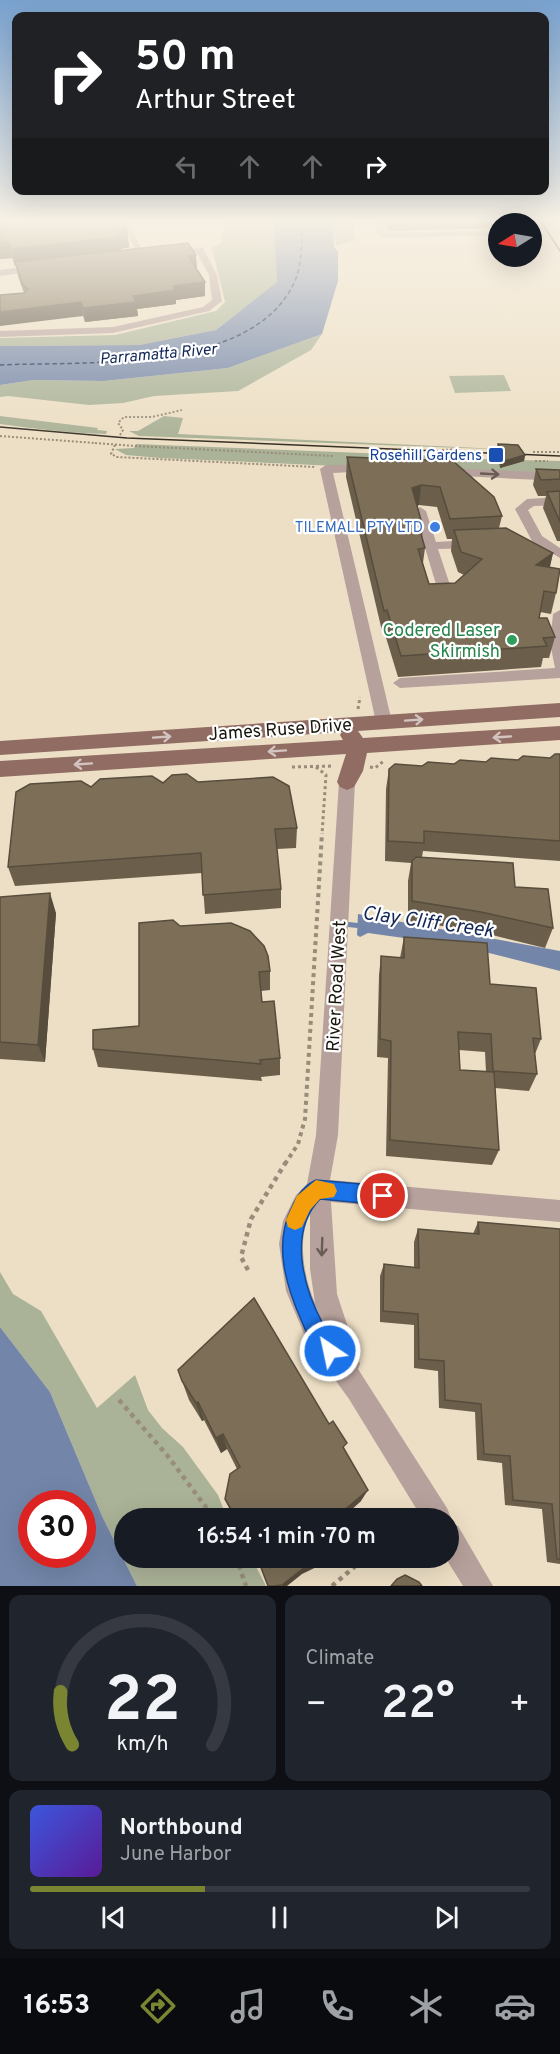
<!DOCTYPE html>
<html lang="en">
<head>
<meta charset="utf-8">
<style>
	:root { --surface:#171b24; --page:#20242c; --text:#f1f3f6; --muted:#9ea1a6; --line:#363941; --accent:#7a8532 }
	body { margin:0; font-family:Overpass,sans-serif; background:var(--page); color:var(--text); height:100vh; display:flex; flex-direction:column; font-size:22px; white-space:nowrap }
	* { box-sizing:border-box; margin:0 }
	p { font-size:20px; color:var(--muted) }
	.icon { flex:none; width:33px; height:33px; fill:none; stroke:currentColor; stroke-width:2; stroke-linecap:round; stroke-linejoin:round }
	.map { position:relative; height:1586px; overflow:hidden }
	.details { display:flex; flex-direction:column; gap:9px; padding:9px; background:#0d0f14; flex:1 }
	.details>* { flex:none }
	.top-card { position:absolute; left:12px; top:12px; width:537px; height:183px; border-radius:12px; box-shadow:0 6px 24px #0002; background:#202124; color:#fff; overflow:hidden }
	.needle { width:39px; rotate:259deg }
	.tools { position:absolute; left:488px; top:213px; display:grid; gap:12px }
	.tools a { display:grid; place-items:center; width:54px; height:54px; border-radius:50%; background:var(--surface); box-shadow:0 6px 24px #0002; font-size:30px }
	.speed { position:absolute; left:18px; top:1490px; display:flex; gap:12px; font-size:30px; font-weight:700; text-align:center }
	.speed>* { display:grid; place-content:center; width:78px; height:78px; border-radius:50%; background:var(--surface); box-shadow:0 6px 24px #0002; line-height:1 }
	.speed .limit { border:9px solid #d22; background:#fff; color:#111 }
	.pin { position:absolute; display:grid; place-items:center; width:51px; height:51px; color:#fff; margin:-26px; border:3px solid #fff; border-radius:50%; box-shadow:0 2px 6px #0007 }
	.me { position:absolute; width:66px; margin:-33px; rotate:326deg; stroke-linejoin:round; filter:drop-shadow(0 0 4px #0008) }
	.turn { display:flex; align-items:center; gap:21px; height:126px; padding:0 24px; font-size:27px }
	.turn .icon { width:78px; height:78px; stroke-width:2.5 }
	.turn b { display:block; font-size:42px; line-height:51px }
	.lanes { display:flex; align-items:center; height:57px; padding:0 24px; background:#0003; justify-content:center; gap:30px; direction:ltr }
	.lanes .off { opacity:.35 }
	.big { font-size:45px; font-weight:600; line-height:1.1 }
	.details .card { flex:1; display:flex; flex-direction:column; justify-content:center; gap:9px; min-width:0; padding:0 21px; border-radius:12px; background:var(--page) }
	.details .dial { align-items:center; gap:0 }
	.dial svg { height:156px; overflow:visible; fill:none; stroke:var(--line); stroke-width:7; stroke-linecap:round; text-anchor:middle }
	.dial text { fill:var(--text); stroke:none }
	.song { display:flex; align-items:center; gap:18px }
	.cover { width:72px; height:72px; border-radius:9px; background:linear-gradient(135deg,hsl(230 70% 55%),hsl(270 70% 35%)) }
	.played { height:6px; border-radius:3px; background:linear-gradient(90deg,var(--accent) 35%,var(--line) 35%) }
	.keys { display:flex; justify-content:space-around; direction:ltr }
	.heat { display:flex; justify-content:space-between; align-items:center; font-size:33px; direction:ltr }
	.details .tiles { flex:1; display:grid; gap:9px; grid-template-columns:1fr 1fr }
	.card:last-child { grid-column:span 2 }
	.trip { position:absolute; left:114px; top:1508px; width:345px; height:60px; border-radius:30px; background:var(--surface); box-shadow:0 6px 24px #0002; font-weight:600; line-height:60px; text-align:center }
	.dock { display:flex; height:96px; justify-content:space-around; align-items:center; background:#090b0e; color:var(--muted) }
	.dock .icon { width:42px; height:42px }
	.dock .selected { color:var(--accent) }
	.dock b { font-size:27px; color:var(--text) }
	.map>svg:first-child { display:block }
	.green { fill:#aab297 }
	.water { fill:#7386a9; fill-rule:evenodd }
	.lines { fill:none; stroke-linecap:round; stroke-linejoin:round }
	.stream { stroke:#7386a9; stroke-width:5 }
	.ferry { stroke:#122756; stroke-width:1.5; stroke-dasharray:4.5 3; stroke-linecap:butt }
	.path-far3 { stroke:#978d7a; stroke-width:2; stroke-dasharray:2 2; stroke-linecap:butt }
	.path-far2 { stroke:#978d7a; stroke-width:3; stroke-dasharray:3 3; stroke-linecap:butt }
	.path-far1 { stroke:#978d7a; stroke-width:4; stroke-dasharray:4 4; stroke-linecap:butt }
	.path { stroke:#978d7a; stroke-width:4.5; stroke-dasharray:4.5 4.5; stroke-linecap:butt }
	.minor { fill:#b7a19c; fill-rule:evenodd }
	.major { fill:#916c63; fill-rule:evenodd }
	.tram { stroke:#373125; stroke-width:1.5 }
	.path-bridge { stroke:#978d7a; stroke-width:2; stroke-dasharray:2 2; stroke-linecap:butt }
	.wall { fill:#6b5f4b; fill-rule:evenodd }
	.shaded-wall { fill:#574d3d }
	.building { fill:#7c6e57; stroke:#574d3d; stroke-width:1.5 }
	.oneway { stroke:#685c54 }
	.oneway2 { stroke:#d3c4c1 }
	.route { fill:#1a73e8; stroke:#114b97; stroke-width:1.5 }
	.slow { fill:#f59e0b }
	.transit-dot { fill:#1a4fb4; stroke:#fff; stroke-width:2 }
	.shop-dot { fill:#3f7fe0; stroke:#fff; stroke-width:2 }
	.leisure-dot { fill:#2e9e5b; stroke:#fff; stroke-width:2 }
	.labels { text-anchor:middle; stroke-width:4.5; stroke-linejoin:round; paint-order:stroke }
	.far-transit-label { font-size:15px; fill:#164399; stroke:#fff; text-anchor:end }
	.far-shop-label { font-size:15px; fill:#366cbe; stroke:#fff; text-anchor:end }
	.far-water-label { font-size:16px; font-style:italic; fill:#122756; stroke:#fff }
	.leisure-label { font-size:18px; fill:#27864d; stroke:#fff; text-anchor:end }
	.street-label { font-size:18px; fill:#1a160c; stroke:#fff }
	.water-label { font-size:20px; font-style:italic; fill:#122756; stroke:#fff }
</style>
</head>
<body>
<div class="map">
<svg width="560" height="1586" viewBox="0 0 560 1586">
	<rect width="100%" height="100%" fill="#eddfc5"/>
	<!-- green -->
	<g class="green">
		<polygon points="225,220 273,220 277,282 216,330 139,345 0,346 0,338 115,335 216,311 225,302 212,248 221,243"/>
		<polygon points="333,220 352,220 356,240 336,246"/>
		<polygon points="322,334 311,350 238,391 154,396 123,403 89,405 8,396 0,397 0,385 34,380 104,381 228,368"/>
		<polygon points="504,375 511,391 455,393 449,376"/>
		<path d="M0,416L98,428L97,430L107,431L106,434C70,433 35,429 0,424Z"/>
		<polygon points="164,416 183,418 178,434 542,451 139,436 129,431 138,431"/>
		<polygon points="136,444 439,456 439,458 560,461 560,476 160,458 126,455 115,449 134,448"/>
		<polygon points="0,1272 13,1294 41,1311 97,1408 135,1375 148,1410 162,1428 183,1447 218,1495 227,1518 124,1518 124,1557 251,1557 266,1586 137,1586 102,1516 50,1392 0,1327"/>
	</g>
	<!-- water -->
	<g class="water">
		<polygon points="273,220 333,220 334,247 338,252 338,281 322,334 228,368 104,381 34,380 0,385 0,346 139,345 216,330 277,282"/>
		<polygon points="358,914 560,951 560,971 461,946 368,933 360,937 357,935"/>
		<path d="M0,1327L50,1392L102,1516L137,1586H0ZM32,1503H82V1554H32Z"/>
	</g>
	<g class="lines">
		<!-- stream -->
		<polyline class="stream" points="344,924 362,926"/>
		<!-- ferry -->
		<path class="ferry" d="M0,365C85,361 251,374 294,283C303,264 301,240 303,220"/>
		<!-- path-far3 -->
		<g class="path-far3">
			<polyline points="120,435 123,430 118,423 124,417 152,417 182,410"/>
			<polyline points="0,436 95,443"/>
			<polyline points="115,445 111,454 117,457 315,467"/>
			<polyline points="135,446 333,456"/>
			<polyline points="442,450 458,449"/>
			<polyline points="533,452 560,452"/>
			<polyline points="370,457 444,460"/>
			<polyline points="443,457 459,458"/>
			<polyline points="535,461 548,461"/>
		</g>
		<!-- path-far2 -->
		<g class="path-far2">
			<polyline points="358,709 360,697"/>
			<polyline points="292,767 334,766"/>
			<polyline points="316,767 326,775 322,834"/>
			<polyline points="370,767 375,768 385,760"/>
		</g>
		<!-- path-far1 -->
		<polyline class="path-far1" points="285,1164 298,1144 305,1119 322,833"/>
		<!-- path -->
		<g class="path">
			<polyline points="248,1270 241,1257 251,1219 286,1162"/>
			<polyline points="119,1400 167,1455 214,1518"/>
			<polyline points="236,1557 246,1586"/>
			<polyline points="332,1586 366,1557"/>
		</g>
		<!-- minor -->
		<g class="minor">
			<polygon points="119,220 127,220 143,252 117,255 117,251 135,248"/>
			<polygon points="374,220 382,220 386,233 498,231 498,235 383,238 379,236"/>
			<polygon points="529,220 537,220 542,231 531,234 531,229 534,228"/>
			<polygon points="203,248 217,275 222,301 209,311 113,333 0,337 0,331 113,327 203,307 212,300 209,275 197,253 172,255 168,252 172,249"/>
			<polygon points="39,265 42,266 42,270 0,276 0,270"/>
			<polygon points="368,465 374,469 372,471 333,473 392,722 384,727 376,722 320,469 326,465"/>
			<polygon points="445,468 560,473 560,481 441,475 439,472"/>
			<polygon points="560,497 560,505 534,506 528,510 542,536 560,548 560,558 532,541 515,509 527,499"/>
			<polygon points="420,507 426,511 436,542 472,540 478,544 472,548 438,549 452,591 450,594 445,595 438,591 414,511"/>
			<polygon points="560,610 560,678 400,688 393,683 400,678 555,668 550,643 553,614"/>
			<path d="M347,776L355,782L338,1135L330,1180L560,1200V1222L331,1202L337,1294L360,1364L358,1369L447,1508L451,1518L449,1523L458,1526L493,1586H463L445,1557H448V1518H422L349,1399L307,1341L286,1291L279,1244L283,1221L296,1195L307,1184L316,1135L339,782ZM310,1214V1269L315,1303C304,1278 297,1239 310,1214Z"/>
		</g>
		<!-- major -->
		<polygon class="major" points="560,703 560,717 358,731 363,738 560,726 560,740 367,753 363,771 354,787 347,790 340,787 337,782 346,754 0,777 0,761 343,740 340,735 342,732 0,755 0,741"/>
		<!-- tram -->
		<g class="tram">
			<polyline points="540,220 560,251"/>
			<polyline points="0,427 127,438 560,456"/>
		</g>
		<!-- path-bridge -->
		<polyline class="path-bridge" points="95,443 135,446"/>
	</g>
	<!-- wall -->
	<g class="wall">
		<polygon points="0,220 127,230 129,247 121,249 121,250 196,255 196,269 205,282 205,296 176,300 176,304 137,309 138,316 85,322 83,316 24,293 18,276 16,266 15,266 12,258 0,259"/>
		<polygon points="383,220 532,220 531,224 498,224 498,228 388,231"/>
		<polygon points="498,444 525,455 524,461 500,468 497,449"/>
		<path d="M347,457L453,461L502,516L499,528L553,553L550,567L556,593L551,614L540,612L539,618L555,637L549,658H543L541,667L398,677L384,631H382L346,477ZM419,505L437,507L447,539H452L451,551L458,572L464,575L455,583L429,584L423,563L425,548L422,538L423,527L417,506Z"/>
		<polygon points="536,469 560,470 560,541 557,541 543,508 546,496 538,496 533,485"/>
		<polygon points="560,754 560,861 423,851 422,857 515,887 553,928 545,948 476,931 408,921 408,881 411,863 385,861 386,789 389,769 550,758"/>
		<polygon points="198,782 297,828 296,848 277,849 281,889 281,908 205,914 202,873 15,886 8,867 91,787"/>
		<polygon points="0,897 56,913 45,1062 0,1059"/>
		<polygon points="180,926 270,971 270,990 261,991 262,1002 280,1058 280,1075 261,1077 262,1081 98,1067 93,1049 139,1026"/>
		<path d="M404,937L490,984L541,1039L535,1054L537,1074L529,1091L495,1088L499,1150L492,1165L386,1156L388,1058L377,1057L379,975L381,956L400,958ZM459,1050L485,1052L486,1072L460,1070Z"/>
		<polygon points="478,1222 560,1229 560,1564 547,1562 542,1509 505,1505 502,1463 477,1460 475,1412 439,1408 438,1371 414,1368 414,1325 380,1322 380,1276 384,1264 414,1267 414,1242 418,1229 473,1234"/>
		<polygon points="182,1381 329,1424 345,1450 361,1501 342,1518 234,1518 230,1510 225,1499 237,1469 227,1449 221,1453 204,1420 202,1421 189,1400"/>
	</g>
	<!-- shaded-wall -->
	<g class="shaded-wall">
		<polygon points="127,230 129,247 121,249 121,254 15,266 11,249"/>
		<polygon points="8,241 12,258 0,259 0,242"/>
		<polygon points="196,255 197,269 189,270 188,256"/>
		<polygon points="205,282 205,296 176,300 176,304 137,309 138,316 85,322 83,308 173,286"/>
		<polygon points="81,302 83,316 0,326 0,312"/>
		<polygon points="525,455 524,461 500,468 501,462"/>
		<polygon points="421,485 419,505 409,508 412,488"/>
		<polygon points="553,553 548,573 536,565"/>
		<polygon points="50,893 56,913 45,1062 38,1045"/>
		<polygon points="198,1402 204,1420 202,1421 196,1403"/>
		<polygon points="223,1434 227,1449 221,1453 216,1438"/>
		<polygon points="368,1490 361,1501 342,1518 335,1518"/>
		<polygon points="327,1557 331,1557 329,1561 302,1574 287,1586 282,1586 282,1585 304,1568"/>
	</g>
	<!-- building -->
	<g class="building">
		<polygon points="0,220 121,220 127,230 119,231 119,237 11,249 8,241 0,242"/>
		<polygon points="188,243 196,255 188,256 205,282 173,286 175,290 133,296 136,302 83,308 81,302 0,312 0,295 24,293 28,289 23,285 15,262"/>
		<polygon points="498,444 518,445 525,455 501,462"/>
		<polygon points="347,457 453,461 494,497 502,516 450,519 440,487 421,485 412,488 423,527 419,527 425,548 418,549 429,584 455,583 482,559 461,552 454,530 506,528 553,553 536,565 560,569 556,593 544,591 539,618 547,618 555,637 543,638 547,646 401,656 387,610 384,611"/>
		<polygon points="536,469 560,470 560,479 541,480"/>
		<polygon points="560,491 560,522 547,492"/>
		<polygon points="555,754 560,754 560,841 424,831 424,843 388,841 389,769 395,764 422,766 428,762 454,764 460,760 486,762 491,758 518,760 523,756 550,758"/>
		<polygon points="187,774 198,782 273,777 289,786 297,828 275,829 281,889 203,895 201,853 8,867 16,792 30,784 81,781 91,787 100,779 152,776 163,783 172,775"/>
		<polygon points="416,857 513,863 515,887 548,889 553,928 481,912 412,901 412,861"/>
		<polygon points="50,893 38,1045 0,1042 0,897"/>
		<polygon points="173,920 180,926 231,923 250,931 264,946 268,956 270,971 259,972 262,1002 274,1001 280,1058 260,1060 261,1064 93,1049 93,1030 139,1026 139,923"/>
		<polygon points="404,937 487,943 490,984 536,988 541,1039 533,1038 537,1074 493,1071 491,1034 458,1032 460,1070 494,1072 499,1150 390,1140 391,1041 380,1039 381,956 404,958"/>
		<polygon points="478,1222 560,1229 560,1559 557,1559 552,1504 513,1500 510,1456 484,1454 481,1404 445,1400 444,1361 419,1359 418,1314 383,1311 384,1264 419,1268 418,1229 479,1234"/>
		<polygon points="254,1298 329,1424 333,1421 347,1443 343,1447 368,1490 335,1518 236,1518 225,1499 230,1474 240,1467 223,1434 216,1438 198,1402 196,1403 182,1381 178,1370"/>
		<polygon points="257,1557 327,1557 304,1568 282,1585 274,1586 268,1586"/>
		<polygon points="405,1575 419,1582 422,1586 391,1586 397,1579"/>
	</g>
	<!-- one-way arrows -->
	<defs><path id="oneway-shaft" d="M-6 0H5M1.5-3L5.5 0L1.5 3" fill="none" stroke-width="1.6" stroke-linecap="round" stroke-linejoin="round" transform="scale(1.5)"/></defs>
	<g class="oneway">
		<use href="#oneway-shaft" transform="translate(490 474) rotate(3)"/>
		<use href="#oneway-shaft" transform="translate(322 1247) rotate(92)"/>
	</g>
	<g class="oneway2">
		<use href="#oneway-shaft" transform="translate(414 720) rotate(-4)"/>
		<use href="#oneway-shaft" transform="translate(162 737) rotate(-4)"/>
		<use href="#oneway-shaft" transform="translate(502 737) rotate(176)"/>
		<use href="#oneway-shaft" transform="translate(277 751) rotate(176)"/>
		<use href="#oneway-shaft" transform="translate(83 764) rotate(176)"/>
	</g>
	<!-- sky -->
	<linearGradient id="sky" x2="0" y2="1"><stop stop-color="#79a2cf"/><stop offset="0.5" stop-color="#f7f1e5"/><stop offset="1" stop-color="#f7f1e5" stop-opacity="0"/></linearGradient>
	<rect width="560" height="442" fill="url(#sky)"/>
	<!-- route -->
	<path class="route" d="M316,1180L383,1186L390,1189L392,1196L390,1202L383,1205L320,1199C288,1232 303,1287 323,1324C329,1334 336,1341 341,1351L338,1359L330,1362C315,1355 308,1336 302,1322C286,1286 273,1244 292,1207C297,1196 305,1185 316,1180Z"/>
	<!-- slow -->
	<polygon class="slow" points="316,1180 334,1184 337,1191 334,1197 320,1199 310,1210 302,1227 295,1230 288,1227 286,1220 297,1196"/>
	<!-- markers -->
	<rect class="transit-dot" x="488" y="447" width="16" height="16" rx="3"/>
	<circle class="shop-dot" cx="435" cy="527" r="6"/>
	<circle class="leisure-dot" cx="512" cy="640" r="6"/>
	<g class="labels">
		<!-- far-transit labels -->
		<g class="far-transit-label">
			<text x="482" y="460">Rosehill Gardens</text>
		</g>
		<!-- far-shop labels -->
		<g class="far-shop-label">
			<text x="423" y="532">TILEMALL PTY LTD</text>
		</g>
		<!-- far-water labels -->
		<g class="far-water-label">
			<text transform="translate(158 353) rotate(-5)" y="6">Parramatta River</text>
		</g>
		<!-- leisure labels -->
		<g class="leisure-label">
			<text x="500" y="636">Codered Laser<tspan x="500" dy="21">Skirmish</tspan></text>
		</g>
		<!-- street labels -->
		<g class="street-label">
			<text transform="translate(280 729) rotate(-4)" y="6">James Ruse Drive</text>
			<text transform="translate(336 986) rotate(-87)" y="6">River Road West</text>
		</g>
		<!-- water labels -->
		<g class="water-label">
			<text transform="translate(428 921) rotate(8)" y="7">Clay Cliff Creek</text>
		</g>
	</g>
</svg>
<div class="tools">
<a><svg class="needle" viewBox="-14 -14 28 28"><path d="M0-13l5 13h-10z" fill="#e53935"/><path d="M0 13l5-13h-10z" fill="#9ea1a6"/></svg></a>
</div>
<div class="speed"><div class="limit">30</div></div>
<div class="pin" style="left:383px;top:1196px;background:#d93025"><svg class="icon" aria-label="arrive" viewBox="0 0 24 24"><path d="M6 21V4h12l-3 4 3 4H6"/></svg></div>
<svg class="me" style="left:330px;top:1351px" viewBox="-20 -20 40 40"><circle r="17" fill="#1a73e8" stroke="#fff" stroke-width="3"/><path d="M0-11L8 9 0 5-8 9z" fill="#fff"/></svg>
<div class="trip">16:54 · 1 min · 70 m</div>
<div class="top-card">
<div class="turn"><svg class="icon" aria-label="right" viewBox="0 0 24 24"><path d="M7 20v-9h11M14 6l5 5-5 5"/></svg><div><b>50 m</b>Arthur Street</div></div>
<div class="lanes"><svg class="icon off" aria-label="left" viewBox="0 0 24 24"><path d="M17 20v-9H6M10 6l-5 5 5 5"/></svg><svg class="icon off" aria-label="ahead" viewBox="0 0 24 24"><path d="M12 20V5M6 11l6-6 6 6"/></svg><svg class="icon off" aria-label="ahead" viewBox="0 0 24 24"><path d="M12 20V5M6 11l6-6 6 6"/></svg><svg class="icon" aria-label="right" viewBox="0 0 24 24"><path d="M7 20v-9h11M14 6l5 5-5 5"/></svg></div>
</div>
</div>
<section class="details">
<div class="tiles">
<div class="card dial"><svg viewBox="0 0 100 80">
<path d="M14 69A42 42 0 1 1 86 69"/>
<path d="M14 69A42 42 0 0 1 8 42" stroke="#7a8532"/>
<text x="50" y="56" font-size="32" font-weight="700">22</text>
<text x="50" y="72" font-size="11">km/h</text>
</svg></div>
<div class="card"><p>Climate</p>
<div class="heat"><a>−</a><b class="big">22°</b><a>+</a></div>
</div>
<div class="card">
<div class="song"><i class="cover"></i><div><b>Northbound</b><p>June Harbor</p></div></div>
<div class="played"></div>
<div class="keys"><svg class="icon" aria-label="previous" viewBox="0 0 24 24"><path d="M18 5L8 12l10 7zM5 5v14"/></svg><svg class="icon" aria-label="pause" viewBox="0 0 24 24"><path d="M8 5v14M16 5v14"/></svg><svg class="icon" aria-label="next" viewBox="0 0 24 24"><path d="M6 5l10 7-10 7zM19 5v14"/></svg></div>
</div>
</div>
</section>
<nav class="dock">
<b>16:53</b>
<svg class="icon selected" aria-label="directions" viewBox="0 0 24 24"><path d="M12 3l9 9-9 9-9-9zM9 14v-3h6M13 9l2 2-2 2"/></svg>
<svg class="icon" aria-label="music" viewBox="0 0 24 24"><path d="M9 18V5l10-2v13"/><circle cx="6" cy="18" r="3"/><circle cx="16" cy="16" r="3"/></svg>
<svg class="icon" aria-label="phone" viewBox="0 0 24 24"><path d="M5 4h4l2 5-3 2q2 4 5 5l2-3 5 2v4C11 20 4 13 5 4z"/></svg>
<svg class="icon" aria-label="climate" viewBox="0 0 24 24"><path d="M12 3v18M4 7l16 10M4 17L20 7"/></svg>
<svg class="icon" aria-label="car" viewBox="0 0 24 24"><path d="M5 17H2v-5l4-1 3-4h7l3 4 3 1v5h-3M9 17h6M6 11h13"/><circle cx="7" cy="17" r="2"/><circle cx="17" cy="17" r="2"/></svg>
</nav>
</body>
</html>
